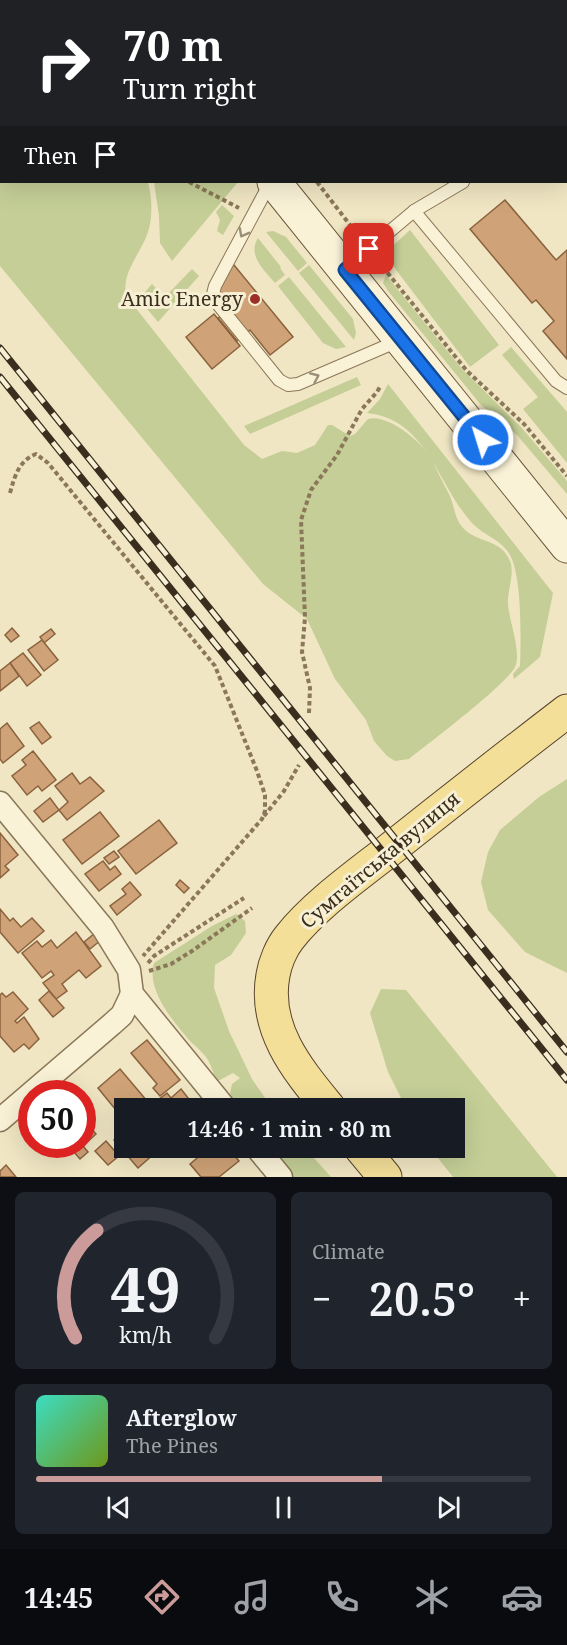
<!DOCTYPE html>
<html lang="en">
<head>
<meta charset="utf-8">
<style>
	:root { --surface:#171b24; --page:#20242c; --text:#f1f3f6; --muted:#9ea1a6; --line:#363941; --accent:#cb9b99 }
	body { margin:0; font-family:"Noto Serif",serif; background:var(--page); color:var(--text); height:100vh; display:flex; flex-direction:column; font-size:22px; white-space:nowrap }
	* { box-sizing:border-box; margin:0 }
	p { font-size:20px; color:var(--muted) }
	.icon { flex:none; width:33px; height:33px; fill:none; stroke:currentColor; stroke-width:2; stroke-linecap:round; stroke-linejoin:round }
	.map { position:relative; height:1177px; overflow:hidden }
	.details { display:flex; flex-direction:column; gap:15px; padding:15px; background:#0d0f14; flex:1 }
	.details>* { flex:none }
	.guide { position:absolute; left:0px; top:0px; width:567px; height:183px; box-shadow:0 6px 24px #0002; background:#202124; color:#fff; overflow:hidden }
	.speed { position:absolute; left:18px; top:1080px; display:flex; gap:12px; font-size:30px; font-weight:700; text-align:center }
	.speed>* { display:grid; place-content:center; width:78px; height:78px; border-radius:50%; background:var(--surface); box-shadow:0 6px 24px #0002; line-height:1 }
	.speed .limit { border:9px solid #d22; background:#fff; color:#111 }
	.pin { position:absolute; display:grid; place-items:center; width:51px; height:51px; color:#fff; margin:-26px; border-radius:12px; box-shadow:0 3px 9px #0006 }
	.me { position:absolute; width:66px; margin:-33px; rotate:321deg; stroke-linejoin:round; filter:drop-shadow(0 0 4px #0008) }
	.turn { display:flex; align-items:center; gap:21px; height:126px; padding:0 24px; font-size:27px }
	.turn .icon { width:78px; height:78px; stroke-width:2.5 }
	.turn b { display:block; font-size:42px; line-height:51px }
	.then { display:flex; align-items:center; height:57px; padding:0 24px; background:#0003; gap:12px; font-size:22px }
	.big { font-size:45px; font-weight:600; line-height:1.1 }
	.details .card { flex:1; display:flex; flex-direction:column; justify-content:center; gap:9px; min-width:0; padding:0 21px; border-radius:9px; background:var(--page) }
	.details .dial { align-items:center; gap:0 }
	.dial svg { height:156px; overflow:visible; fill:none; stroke:var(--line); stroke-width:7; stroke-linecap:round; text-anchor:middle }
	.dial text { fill:var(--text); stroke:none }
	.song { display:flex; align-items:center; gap:18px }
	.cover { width:72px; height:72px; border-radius:9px; background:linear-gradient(135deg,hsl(170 70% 55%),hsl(80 70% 35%)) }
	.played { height:6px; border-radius:3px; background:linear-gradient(90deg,var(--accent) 70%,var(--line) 70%) }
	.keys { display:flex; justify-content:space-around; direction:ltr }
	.heat { display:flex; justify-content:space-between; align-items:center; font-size:33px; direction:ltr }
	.details .tiles { flex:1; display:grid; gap:15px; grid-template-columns:1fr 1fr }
	.card:last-child { grid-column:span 2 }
	.trip { position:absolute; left:114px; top:1098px; width:351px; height:60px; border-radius:0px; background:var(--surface); box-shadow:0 6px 24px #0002; font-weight:600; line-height:60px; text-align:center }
	.menu { display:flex; height:96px; justify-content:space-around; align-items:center; background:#090b0e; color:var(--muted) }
	.menu .icon { width:42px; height:42px }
	.menu .current { color:var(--accent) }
	.menu b { font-size:27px; color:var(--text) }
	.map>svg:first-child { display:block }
	.green { fill:#c4ce96 }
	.building { fill:#cfa377; stroke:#8b623e; stroke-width:1.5 }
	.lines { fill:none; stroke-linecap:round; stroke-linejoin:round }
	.lane-casing { stroke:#8b7759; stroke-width:14 }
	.street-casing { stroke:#8b7759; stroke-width:25 }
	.secondary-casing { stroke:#6d583c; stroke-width:35 }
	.primary-casing { stroke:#58452d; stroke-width:35 }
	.path { stroke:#8b7759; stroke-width:4; stroke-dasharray:4.5 3; stroke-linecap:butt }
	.lane { stroke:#faf2d7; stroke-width:12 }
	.street { stroke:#faf2d7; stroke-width:22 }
	.secondary { stroke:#faf2d7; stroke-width:33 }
	.primary { stroke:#f4df99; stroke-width:33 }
	.rail-casing { stroke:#3a2e1e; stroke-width:7 }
	.rail { stroke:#f7efd3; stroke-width:4.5; stroke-dasharray:14; stroke-linecap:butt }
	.oneway { stroke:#9a907a }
	.route-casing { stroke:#114b97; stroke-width:15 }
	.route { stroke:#1a73e8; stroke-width:10 }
	.poi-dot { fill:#9c2f27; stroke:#f7efd3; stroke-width:2 }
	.labels { text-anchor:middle; stroke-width:6; stroke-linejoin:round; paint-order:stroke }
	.poi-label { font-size:20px; fill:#3a2e1e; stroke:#f7efd3; text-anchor:end }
	.street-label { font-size:20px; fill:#3a2e1e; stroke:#f7efd3 }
</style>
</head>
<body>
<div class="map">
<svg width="567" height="1177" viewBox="0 0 567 1177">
	<rect width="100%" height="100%" fill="#f0e6c3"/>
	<!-- green -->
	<g class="green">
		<path d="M0,0L30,1L2,2V182H148C152,198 153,216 148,232C142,252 119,275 127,297L244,445L262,459L282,451L297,453L315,445L328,425H332L350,436L355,434L368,419C388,413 425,444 433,462C438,473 443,483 449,494C454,504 454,515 460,524C473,544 499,537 509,559C516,572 507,590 508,604C509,620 522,653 515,667C507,684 428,744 409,759L395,761L387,756L374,741L366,720L335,679L307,619L263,584L0,266Z"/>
		<polygon points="154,182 238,182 172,261 160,243 159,216"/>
		<polygon points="222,205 234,216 223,235 217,231 220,220 216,212"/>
		<polygon points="410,230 499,345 470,367 384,254"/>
		<polygon points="273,231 286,237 307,263 298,271 266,232"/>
		<path d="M258,238L281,267L280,268L285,275L275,283C264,270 247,255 258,238Z"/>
		<polygon points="309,265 353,319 356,333 354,340 299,273"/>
		<polygon points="192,269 199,276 158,322 139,299 152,284 165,297"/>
		<polygon points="386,275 462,369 521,427 567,481 567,494 517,435 481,405 388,291 383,283"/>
		<polygon points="289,277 346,347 336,349 323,343 278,286"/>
		<polygon points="511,347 567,412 567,463 523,409 538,397 502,355"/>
		<polygon points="357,377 361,385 250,434 244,426"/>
		<path d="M388,384L553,593L540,657L514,679L513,674L520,666C521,640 522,580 511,557C504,541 485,536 473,524C438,487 428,419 367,413L380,399Z"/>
		<polygon points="567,779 567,973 525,952 488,910 481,882 488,852 500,830 539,797"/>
		<path d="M236,914L245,921L246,933L231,955L215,965L214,988L229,1031L252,1079L272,1108H241L230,1094L232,1084L240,1078L233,1073L218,1081C213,1074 212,1067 208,1060C204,1053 195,1046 189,1040C172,1020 146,989 154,963L212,926Z"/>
		<polygon points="381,989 406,990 557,1177 453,1177 430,1148 454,1148 454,1108 406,1108 388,1072 370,1013"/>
		<polygon points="271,1148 305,1148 331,1177 289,1177"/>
	</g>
	<!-- building -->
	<g class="building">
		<polygon points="260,0 374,0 376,2 262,2"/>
		<polygon points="527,0 567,0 567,48 566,2"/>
		<polygon points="505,200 556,260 567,250 567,359 543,331 554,321 536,300 532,303 470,229"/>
		<polygon points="234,265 293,337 270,355 250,330 237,341 218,318 232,307 212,283"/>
		<polygon points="214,314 240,346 212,369 186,337"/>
		<polygon points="12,628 19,636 11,642 5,635"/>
		<polygon points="51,629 55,634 44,643 40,637"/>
		<polygon points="42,640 58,660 44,671 28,650"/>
		<polygon points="23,653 41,675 27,686 10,663"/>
		<polygon points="10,663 19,676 0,691 0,671"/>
		<polygon points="39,722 51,737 42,744 30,728"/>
		<polygon points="7,723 24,746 3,763 0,759 0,729"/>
		<polygon points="33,751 56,780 42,791 38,786 27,795 12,776 26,765 22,760"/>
		<polygon points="72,773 80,784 90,777 104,791 67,820 59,810 68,802 55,786"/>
		<polygon points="50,798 59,810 43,822 34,811"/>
		<polygon points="100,812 119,836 82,864 63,840"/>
		<polygon points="159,820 177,843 136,874 118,851"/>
		<polygon points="0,833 18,855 5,866 9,870 0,878"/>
		<polygon points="114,851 119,857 109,864 104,858"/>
		<polygon points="103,861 110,870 115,866 121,874 99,891 85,874"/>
		<polygon points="180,880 189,888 184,893 176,885"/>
		<polygon points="130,882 141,895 117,915 110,906 126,894 122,889"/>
		<polygon points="0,909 10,921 13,918 21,927 32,918 44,931 18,953 0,932"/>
		<polygon points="76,932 101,966 86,978 79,970 62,984 67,991 56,999 43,983 54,975 51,971 42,978 22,953 37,941 42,947 51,940 57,948"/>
		<polygon points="95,933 101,940 90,949 84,942"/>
		<polygon points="49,991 64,1008 53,1017 39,1000"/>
		<polygon points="13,992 28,1009 15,1021 17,1023 24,1017 39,1039 29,1049 24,1044 14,1052 0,1036 0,995 2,993 6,997"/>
		<polygon points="147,1040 180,1080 160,1096 153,1088 157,1084 131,1053"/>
		<polygon points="120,1069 153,1108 124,1108 124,1120 98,1088"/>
		<polygon points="181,1089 196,1108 156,1108 153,1104 167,1093 171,1098"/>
		<polygon points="82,1118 96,1134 83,1146 88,1152 80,1159 67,1144 82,1144"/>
		<polygon points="124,1131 124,1148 150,1148 155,1153 138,1168 114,1140"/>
		<polygon points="106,1141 119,1156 108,1165 95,1151"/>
		<polygon points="218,1148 228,1148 239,1161 219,1177 201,1177 190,1164 203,1153 206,1157"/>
		<polygon points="6,1165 16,1177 0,1177 0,1171"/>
	</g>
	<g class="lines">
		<!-- lane casing -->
		<g class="lane-casing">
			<g id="lane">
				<polyline points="465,0 466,2"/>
				<polyline points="270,183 215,286 213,294 217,303 279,380 288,385 298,384 398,341"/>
				<polyline points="414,211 556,381 567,388"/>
				<polyline points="345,269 414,211 463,182"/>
			</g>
		</g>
		<!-- street casing -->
		<g class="street-casing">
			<g id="street">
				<polyline points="0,803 103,928 129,970 132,994 225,1108"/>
				<polyline points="0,1120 112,1024 122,1015 132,994"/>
				<polyline points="257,1148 281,1177"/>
			</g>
		</g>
		<!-- secondary casing -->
		<g class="secondary-casing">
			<g id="secondary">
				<polyline points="127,0 129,2"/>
				<polyline points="274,182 567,546"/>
			</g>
		</g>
		<!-- primary casing -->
		<g class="primary-casing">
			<g id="primary">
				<path d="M329,1108C298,1070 263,1029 273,975C275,963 281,948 289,938C314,906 356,876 388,851C447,804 507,757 567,711"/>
				<polyline points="361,1148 385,1177"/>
			</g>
		</g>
		<!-- path -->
		<g class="path">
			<polyline points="44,0 46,2"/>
			<polyline points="189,182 239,208"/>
			<polyline points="317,182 360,238"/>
			<polyline points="378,261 467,371 524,424 567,476"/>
			<path d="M10,493C15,475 19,461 36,454L48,463L215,666L257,771L265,795V811L262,819L143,956"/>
			<polyline points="309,713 310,688 302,652 305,618 301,520 311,490 337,455 362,409 377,392 381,385"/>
			<polyline points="264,816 284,791 299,765"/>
			<polyline points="148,963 154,956 244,898"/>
			<polyline points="149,971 171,964 192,951 252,908"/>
		</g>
		<!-- lane -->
		<use href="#lane" class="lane"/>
		<!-- street -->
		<use href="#street" class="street"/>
		<!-- secondary -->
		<use href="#secondary" class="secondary"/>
		<!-- primary -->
		<use href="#primary" class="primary"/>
		<!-- rail casing -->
		<g class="rail-casing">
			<g id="rail">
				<polyline points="0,348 567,1052"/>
				<polyline points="0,377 567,1080"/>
			</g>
		</g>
		<!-- rail -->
		<use href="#rail" class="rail"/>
	</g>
	<!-- one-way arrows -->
	<defs><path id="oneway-chevron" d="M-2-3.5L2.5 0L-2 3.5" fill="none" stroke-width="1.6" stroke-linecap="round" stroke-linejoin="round" transform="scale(1.5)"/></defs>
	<g class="oneway">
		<use href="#oneway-chevron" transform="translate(243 233) rotate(118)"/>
		<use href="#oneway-chevron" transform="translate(315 377) rotate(-24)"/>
	</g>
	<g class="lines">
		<!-- route casing -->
		<g class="route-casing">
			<polyline id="route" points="369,249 345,270 483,440"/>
		</g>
		<!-- route -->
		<use href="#route" class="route"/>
	</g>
	<!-- markers -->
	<circle class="poi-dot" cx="255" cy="299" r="6"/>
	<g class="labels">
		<!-- poi labels -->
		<g class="poi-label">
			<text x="243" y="306">Amic Energy</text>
		</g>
		<!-- street labels -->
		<g class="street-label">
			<text transform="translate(380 860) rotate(-40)" y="7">Сумгаїтська вулиця</text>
		</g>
	</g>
</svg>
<div class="speed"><div class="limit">50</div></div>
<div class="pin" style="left:369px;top:249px;background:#d93025"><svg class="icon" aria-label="arrive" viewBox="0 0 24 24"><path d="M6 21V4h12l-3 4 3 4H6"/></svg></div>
<svg class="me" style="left:483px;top:440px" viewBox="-20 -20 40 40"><circle r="17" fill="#1a73e8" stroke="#fff" stroke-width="3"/><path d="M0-11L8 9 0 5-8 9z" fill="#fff"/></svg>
<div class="trip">14:46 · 1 min · 80 m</div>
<div class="guide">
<div class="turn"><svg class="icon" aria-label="right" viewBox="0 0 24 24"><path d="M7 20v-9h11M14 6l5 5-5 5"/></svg><div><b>70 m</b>Turn right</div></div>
<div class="then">Then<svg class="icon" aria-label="arrive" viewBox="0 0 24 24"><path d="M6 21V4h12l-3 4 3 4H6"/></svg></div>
</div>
</div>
<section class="details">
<div class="tiles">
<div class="card dial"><svg viewBox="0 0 100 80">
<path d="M14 69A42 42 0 1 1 86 69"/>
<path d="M14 69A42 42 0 0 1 25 14" stroke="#cb9b99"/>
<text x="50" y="56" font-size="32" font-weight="700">49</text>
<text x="50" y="72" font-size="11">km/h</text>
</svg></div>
<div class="card"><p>Climate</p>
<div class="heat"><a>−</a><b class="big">20.5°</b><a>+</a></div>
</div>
<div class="card">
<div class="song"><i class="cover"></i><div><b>Afterglow</b><p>The Pines</p></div></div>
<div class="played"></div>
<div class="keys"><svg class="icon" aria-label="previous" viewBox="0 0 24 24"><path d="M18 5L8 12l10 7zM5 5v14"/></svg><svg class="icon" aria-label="pause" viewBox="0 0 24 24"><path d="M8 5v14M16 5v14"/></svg><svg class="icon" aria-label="next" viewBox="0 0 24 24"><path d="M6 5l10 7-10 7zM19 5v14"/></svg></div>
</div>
</div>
</section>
<nav class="menu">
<b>14:45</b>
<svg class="icon current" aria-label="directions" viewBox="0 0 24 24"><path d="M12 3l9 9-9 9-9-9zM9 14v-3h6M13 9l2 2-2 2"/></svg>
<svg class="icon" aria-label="music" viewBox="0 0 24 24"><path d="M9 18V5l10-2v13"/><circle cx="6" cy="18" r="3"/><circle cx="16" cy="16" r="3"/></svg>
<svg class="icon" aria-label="phone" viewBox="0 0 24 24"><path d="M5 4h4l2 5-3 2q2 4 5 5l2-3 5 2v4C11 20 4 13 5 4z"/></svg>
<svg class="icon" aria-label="climate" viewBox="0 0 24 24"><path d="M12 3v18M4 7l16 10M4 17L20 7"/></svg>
<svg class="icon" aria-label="car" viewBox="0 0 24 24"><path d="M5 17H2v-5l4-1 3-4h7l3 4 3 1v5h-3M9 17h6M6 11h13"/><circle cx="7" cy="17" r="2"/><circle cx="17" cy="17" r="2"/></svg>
</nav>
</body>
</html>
